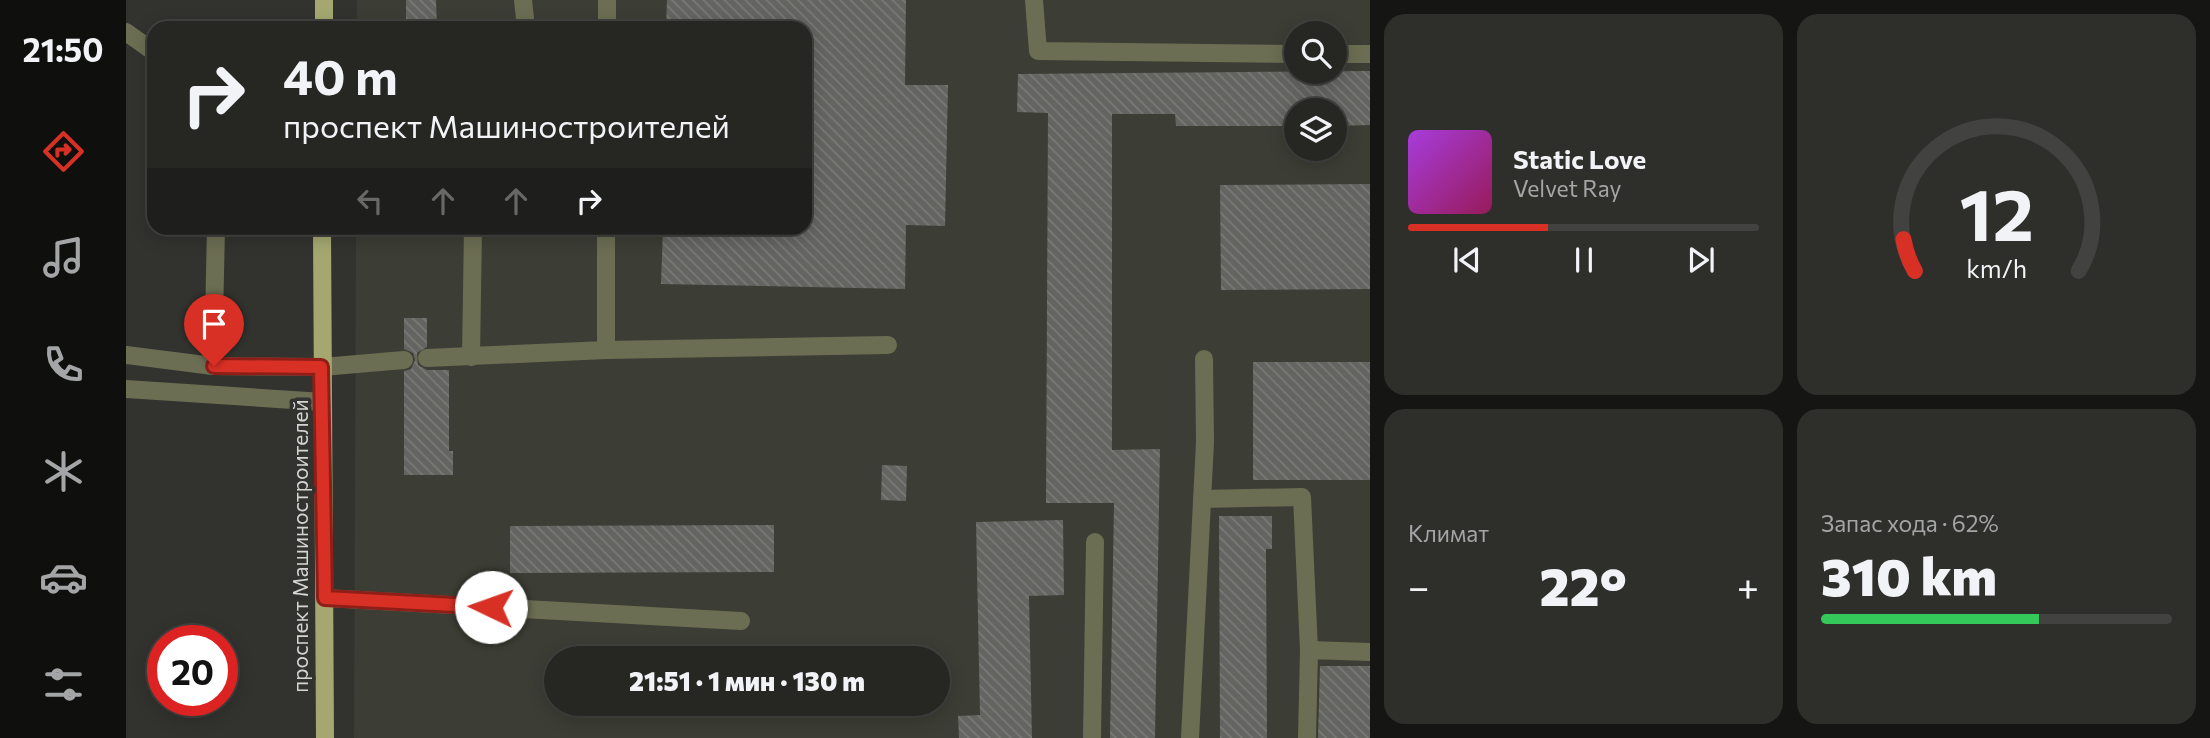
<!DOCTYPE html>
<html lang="ru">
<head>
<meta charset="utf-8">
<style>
	:root { --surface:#262623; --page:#2e2e2b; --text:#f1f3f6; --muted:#a4a5a6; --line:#424341; --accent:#d93025 }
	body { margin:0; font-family:Commissioner,sans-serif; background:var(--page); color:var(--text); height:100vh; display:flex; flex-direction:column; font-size:26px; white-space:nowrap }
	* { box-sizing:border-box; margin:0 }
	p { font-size:23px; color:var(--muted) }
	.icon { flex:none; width:38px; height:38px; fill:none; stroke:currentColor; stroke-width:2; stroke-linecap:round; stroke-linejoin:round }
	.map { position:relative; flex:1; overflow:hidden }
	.sheet { display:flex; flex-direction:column; gap:14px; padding:14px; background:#151513; width:840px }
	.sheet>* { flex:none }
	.guide { position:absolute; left:21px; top:21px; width:665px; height:214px; border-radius:21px; box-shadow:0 4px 18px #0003,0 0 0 2px var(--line); background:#262623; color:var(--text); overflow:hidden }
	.tools { position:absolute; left:1158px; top:21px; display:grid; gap:14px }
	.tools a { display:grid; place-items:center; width:63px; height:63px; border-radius:50%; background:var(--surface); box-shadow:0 4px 18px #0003,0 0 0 2px var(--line); font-size:35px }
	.speed { position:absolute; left:21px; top:625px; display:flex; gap:14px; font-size:35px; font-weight:700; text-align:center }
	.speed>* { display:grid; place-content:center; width:91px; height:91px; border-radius:50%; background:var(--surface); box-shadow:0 4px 18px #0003,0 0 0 2px var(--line); line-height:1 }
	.speed .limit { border:10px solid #d22; background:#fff; color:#111 }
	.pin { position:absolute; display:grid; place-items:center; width:60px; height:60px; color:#fff; margin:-72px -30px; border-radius:50% 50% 50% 0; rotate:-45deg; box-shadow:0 0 7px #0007 }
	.pin .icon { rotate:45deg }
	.me { position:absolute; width:77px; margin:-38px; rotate:273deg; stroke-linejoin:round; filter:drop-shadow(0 0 5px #0008) }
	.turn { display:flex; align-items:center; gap:24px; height:147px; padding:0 21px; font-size:32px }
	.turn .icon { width:91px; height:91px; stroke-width:2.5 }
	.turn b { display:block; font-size:49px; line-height:60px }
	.lanes { display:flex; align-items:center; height:66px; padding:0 21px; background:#0003; justify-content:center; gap:35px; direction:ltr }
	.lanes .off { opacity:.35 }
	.big { font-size:52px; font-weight:800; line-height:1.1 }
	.sheet .card { flex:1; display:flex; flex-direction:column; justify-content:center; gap:10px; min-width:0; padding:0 24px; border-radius:21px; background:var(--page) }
	.sheet .dial { align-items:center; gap:0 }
	.dial svg { height:182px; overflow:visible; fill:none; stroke:var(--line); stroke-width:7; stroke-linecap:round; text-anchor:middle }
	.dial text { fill:var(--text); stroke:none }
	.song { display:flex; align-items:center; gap:21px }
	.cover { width:84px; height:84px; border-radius:10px; background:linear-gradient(135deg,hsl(280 70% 55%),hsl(330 70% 35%)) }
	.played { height:7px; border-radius:4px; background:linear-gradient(90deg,var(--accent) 40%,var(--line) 40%) }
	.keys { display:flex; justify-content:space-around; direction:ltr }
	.heat { display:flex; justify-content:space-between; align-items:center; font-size:38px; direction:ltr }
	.charge { height:10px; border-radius:5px; background:linear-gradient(90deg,#34c759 62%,var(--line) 0) }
	.sheet .tiles { flex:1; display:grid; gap:14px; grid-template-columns:repeat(2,1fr) }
	.trip { position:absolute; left:418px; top:646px; width:406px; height:70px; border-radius:35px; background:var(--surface); box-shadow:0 4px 18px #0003,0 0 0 2px var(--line); font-weight:800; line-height:70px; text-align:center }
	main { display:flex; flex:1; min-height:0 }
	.menu { display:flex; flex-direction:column; width:126px; justify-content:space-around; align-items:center; background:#0f0f0e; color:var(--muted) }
	.menu .icon { width:49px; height:49px }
	.menu .active { color:var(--accent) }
	.menu b { font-size:32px; color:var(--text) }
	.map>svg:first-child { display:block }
	.built { fill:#3c3d34; fill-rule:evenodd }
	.building { fill:url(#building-back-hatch) }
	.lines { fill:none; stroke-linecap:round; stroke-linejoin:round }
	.minor { stroke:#6c6e53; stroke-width:18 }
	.major { stroke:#a4a870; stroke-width:18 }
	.route-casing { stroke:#8d1f18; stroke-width:18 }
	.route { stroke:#d93025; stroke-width:12 }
	.labels { text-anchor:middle; stroke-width:7; stroke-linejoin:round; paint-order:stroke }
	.street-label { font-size:21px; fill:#d4d5d3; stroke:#32332f }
</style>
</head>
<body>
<main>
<nav class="menu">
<b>21:50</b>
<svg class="icon active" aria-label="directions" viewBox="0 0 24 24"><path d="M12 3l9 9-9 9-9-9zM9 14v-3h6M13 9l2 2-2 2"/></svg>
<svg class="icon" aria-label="music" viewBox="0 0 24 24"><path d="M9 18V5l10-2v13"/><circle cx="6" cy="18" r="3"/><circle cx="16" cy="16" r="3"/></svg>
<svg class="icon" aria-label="phone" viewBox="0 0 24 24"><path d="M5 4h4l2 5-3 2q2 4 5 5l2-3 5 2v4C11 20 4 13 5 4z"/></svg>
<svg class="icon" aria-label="climate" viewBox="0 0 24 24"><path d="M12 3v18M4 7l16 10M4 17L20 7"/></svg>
<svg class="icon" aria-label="car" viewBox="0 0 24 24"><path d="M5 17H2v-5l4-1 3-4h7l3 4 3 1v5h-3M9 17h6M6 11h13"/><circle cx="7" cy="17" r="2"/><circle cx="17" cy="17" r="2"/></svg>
<svg class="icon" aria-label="filters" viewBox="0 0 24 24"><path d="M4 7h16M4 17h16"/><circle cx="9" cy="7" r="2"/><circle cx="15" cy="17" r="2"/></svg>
</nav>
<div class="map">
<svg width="1244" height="738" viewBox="0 0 1244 738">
	<defs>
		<pattern id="building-back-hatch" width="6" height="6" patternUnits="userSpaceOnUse" patternTransform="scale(1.75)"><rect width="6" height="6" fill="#646461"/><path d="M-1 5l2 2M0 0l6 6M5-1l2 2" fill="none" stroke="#797977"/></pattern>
	</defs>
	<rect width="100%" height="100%" fill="#32332f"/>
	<!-- built -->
	<path class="built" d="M231,0H1244V738H228L230,228H679V28H231ZM1171,33H1209V72H1171ZM1171,110H1209V149H1171ZM430,658H812V704H430Z"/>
	<!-- building -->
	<g class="building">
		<polygon points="280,0 310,0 311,28 280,28"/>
		<polygon points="541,0 780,0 779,85 822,85 819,226 780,225 779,289 535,284 537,228 679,228 679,28 540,28"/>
		<polygon points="1244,71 1244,125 1209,126 1209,110 1171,110 1171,126 1050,126 1049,114 986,114 986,450 1034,449 1029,738 984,738 988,503 920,503 922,113 891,112 892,74"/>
		<polygon points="1244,184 1244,289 1095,290 1094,185"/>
		<polygon points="278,318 301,318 301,347 291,353 292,365 301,370 323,370 323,451 327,451 327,475 278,475 278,371 285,369 289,360 287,353 278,349"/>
		<rect x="1127" y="362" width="117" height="118"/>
		<polygon points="756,465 781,466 780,501 755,500"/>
		<polygon points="1093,516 1146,516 1146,549 1140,549 1141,738 1094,738"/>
		<polygon points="937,520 938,595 903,596 906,738 833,738 832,716 854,715 850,522"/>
		<polygon points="648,525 648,572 384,573 384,526"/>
		<polygon points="1194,666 1244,666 1244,738 1192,738"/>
	</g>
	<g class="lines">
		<!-- minor -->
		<g class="minor">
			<polyline points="397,0 400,28"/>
			<polyline points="908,0 912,51 1171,54"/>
			<polyline points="481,28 481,0"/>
			<polyline points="0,32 28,52"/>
			<polyline points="1209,54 1244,54"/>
			<polyline points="480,350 762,345"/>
			<polyline points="0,355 87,366 196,367 278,360"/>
			<polyline points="345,357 347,228"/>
			<polyline points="301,358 480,350 480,228"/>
			<polyline points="87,366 90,228"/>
			<polyline points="0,389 197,402"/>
			<polyline points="1076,499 1176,497 1183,650"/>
			<polyline points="199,598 615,621"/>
			<polyline points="966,738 969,542"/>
			<polyline points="1064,738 1079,442 1078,359"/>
			<polyline points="1181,738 1183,650 1244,652"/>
		</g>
		<!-- major -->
		<g class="major">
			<polyline points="198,28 198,0"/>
			<polyline points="196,228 199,738"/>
		</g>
	</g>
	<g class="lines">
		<!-- route casing -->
		<g class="route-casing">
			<polyline id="route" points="88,366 195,367 199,598 365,607"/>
		</g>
		<!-- route -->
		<use href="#route" class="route"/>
	</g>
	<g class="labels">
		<!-- street labels -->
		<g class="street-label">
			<text transform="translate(175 546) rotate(-90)" y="7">проспект Машиностроителей</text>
		</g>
	</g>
</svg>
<div class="tools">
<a><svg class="icon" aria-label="search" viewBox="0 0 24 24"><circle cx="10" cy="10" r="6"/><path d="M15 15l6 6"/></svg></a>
<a><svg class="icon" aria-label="layers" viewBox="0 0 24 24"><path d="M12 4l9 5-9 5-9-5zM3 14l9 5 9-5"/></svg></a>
</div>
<div class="speed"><div class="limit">20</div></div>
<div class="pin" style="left:88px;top:366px;background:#d93025"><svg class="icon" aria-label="arrive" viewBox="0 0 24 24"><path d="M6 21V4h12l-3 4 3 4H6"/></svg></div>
<svg class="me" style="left:365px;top:607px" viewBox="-20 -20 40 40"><circle r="19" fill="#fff"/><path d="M0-13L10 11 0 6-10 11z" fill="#d93025"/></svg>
<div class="trip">21:51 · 1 мин · 130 m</div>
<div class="guide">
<div class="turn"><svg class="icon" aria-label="right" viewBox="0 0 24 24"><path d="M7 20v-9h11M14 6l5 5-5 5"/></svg><div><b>40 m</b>проспект Машиностроителей</div></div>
<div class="lanes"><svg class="icon off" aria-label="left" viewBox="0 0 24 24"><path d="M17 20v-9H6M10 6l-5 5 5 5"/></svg><svg class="icon off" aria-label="ahead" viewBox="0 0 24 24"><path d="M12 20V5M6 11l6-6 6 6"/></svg><svg class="icon off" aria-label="ahead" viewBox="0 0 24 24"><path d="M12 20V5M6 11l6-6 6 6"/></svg><svg class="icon" aria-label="right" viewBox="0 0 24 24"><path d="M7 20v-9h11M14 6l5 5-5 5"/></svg></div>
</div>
</div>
<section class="sheet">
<div class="tiles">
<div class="card">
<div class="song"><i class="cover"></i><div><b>Static Love</b><p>Velvet Ray</p></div></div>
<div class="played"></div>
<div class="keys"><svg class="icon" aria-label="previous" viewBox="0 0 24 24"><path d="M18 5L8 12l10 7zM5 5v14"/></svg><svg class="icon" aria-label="pause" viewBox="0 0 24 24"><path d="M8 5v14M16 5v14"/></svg><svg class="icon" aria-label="next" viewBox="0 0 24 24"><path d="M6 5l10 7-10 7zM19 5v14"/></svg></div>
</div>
<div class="card dial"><svg viewBox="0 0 100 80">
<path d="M14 69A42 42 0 1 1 86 69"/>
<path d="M14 69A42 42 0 0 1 9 55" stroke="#d93025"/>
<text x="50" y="56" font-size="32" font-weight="700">12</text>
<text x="50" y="72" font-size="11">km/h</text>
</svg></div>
<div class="card"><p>Климат</p>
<div class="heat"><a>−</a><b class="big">22°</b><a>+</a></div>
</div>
<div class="card"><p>Запас хода · 62%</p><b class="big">310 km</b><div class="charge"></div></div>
</div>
</section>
</main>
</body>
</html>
